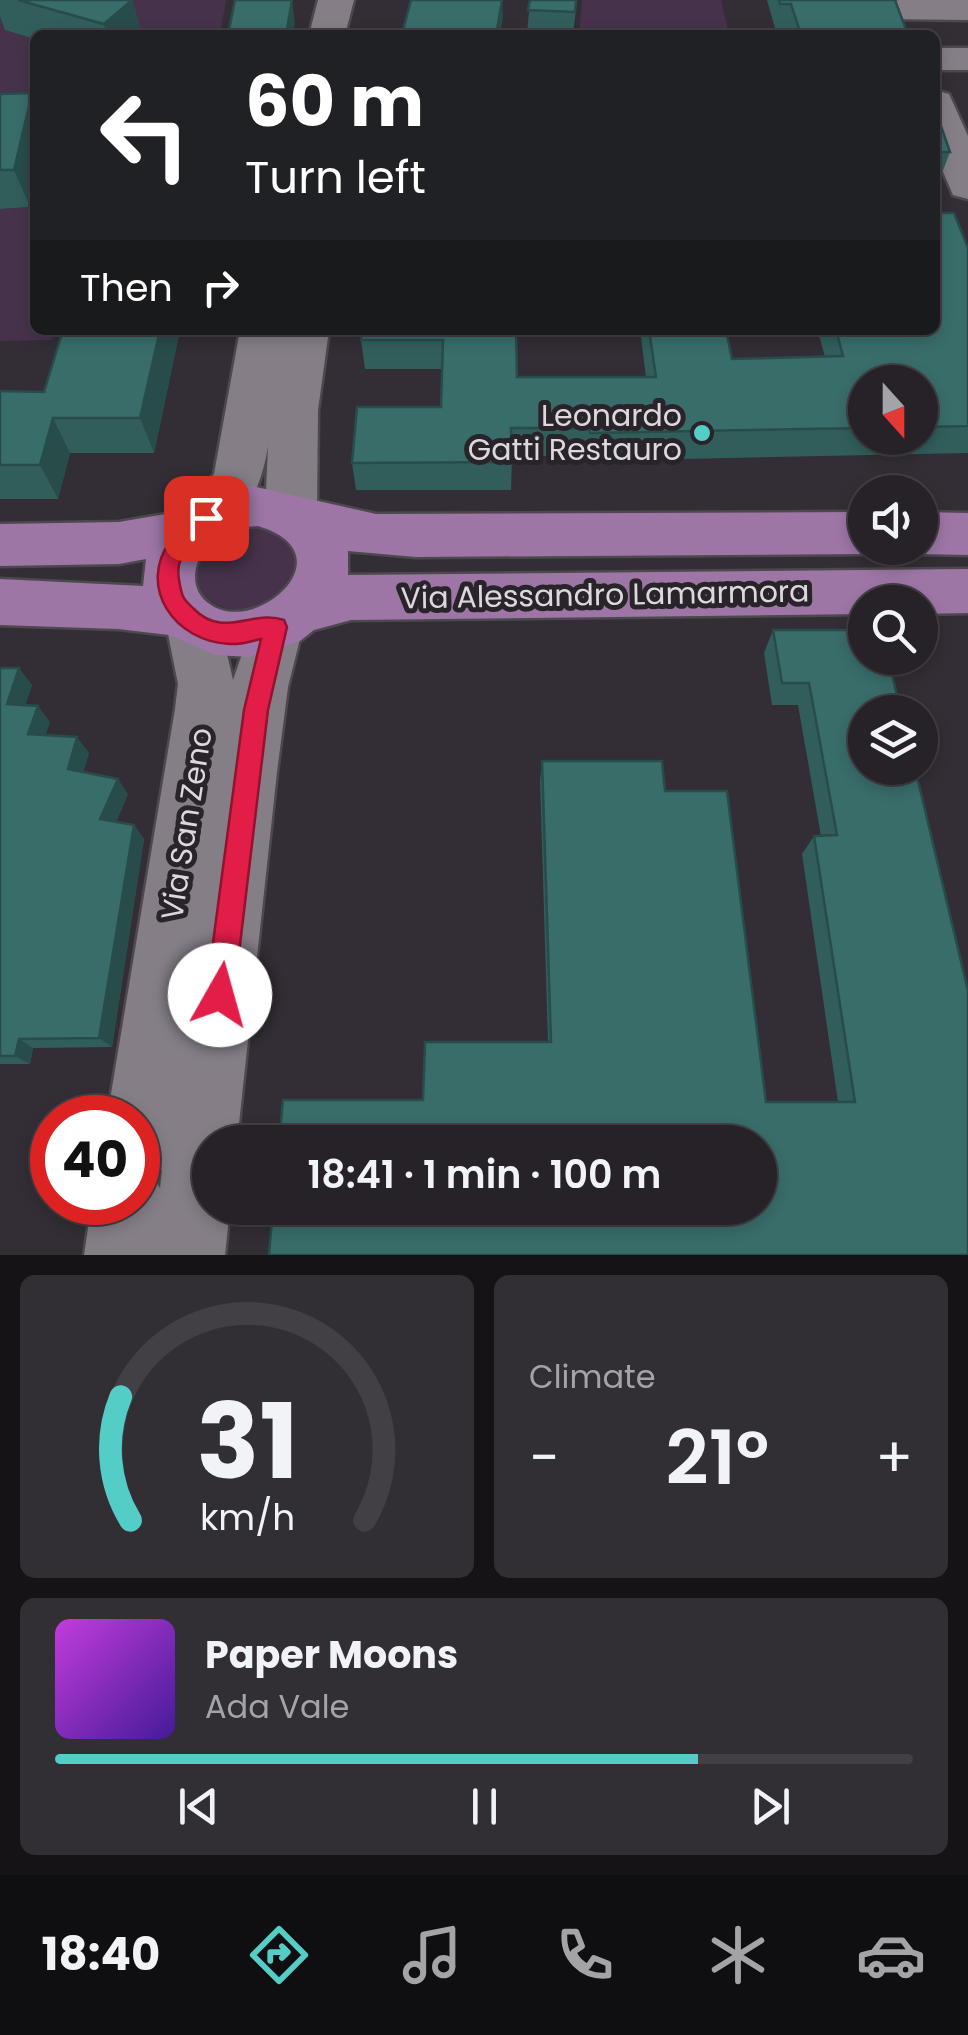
<!DOCTYPE html>
<html lang="en">
<head>
<meta charset="utf-8">
<style>
	:root { --surface:#262228; --page:#322f34; --text:#f1f3f6; --muted:#a4a4a8; --line:#423f45; --accent:#54cdc7 }
	body { margin:0; font-family:Poppins,sans-serif; background:var(--page); color:var(--text); height:100vh; display:flex; flex-direction:column; font-size:38px; white-space:nowrap }
	* { box-sizing:border-box; margin:0 }
	p { font-size:32px; color:var(--muted) }
	.icon { flex:none; width:55px; height:55px; fill:none; stroke:currentColor; stroke-width:2; stroke-linecap:round; stroke-linejoin:round }
	.map { position:relative; height:1255px; overflow:hidden }
	.details { display:flex; flex-direction:column; gap:20px; padding:20px; background:#151316; flex:1 }
	.details>* { flex:none }
	.top-card { position:absolute; left:30px; top:30px; width:910px; height:305px; border-radius:15px; box-shadow:0 5px 15px #0003,0 0 0 2px var(--line); background:#202124; color:#fff; overflow:hidden }
	.needle { width:65px; rotate:159deg }
	.buttons { position:absolute; left:848px; top:365px; display:grid; gap:20px }
	.buttons a { display:grid; place-items:center; width:90px; height:90px; border-radius:50%; background:var(--surface); box-shadow:0 5px 15px #0003,0 0 0 2px var(--line); font-size:50px }
	.speed { position:absolute; left:30px; top:1095px; display:flex; gap:20px; font-size:50px; font-weight:700; text-align:center }
	.speed>* { display:grid; place-content:center; width:130px; height:130px; border-radius:50%; background:var(--surface); box-shadow:0 5px 15px #0003,0 0 0 2px var(--line); line-height:1 }
	.speed .limit { border:15px solid #d22; background:#fff; color:#111 }
	.pin { position:absolute; display:grid; place-items:center; width:85px; height:85px; color:#fff; margin:-42px; border-radius:20px; box-shadow:0 5px 15px #0006 }
	.me { position:absolute; width:110px; margin:-55px; rotate:7deg; stroke-linejoin:round; filter:drop-shadow(0 0 8px #0008) }
	.turn { display:flex; align-items:center; gap:35px; height:210px; padding:0 50px; font-size:45px }
	.turn .icon { width:130px; height:130px; stroke-width:2.5 }
	.turn b { display:block; font-size:70px; line-height:85px }
	.then { display:flex; align-items:center; height:95px; padding:0 50px; background:#0003; gap:20px; font-size:38px }
	.big { font-size:75px; font-weight:600; line-height:1.1 }
	.details .card { flex:1; display:flex; flex-direction:column; justify-content:center; gap:15px; min-width:0; padding:0 35px; border-radius:15px; background:var(--page) }
	.details .dial { align-items:center; gap:0 }
	.dial svg { height:260px; overflow:visible; fill:none; stroke:var(--line); stroke-width:7; stroke-linecap:round; text-anchor:middle }
	.dial text { fill:var(--text); stroke:none }
	.song { display:flex; align-items:center; gap:30px }
	.cover { width:120px; height:120px; border-radius:15px; background:linear-gradient(135deg,hsl(290 70% 55%),hsl(260 70% 35%)) }
	.played { height:10px; border-radius:5px; background:linear-gradient(90deg,var(--accent) 75%,var(--line) 75%) }
	.keys { display:flex; justify-content:space-around; direction:ltr }
	.heat { display:flex; justify-content:space-between; align-items:center; font-size:55px; direction:ltr }
	.details .tiles { flex:1; display:grid; gap:20px; grid-template-columns:1fr 1fr }
	.card:last-child { grid-column:span 2 }
	.trip { position:absolute; left:192px; top:1125px; width:585px; height:100px; border-radius:50px; background:var(--surface); box-shadow:0 5px 15px #0003,0 0 0 2px var(--line); font-weight:600; line-height:100px; text-align:center }
	.dock { display:flex; height:160px; justify-content:space-around; align-items:center; background:#0f0e10; color:var(--muted) }
	.dock .icon { width:70px; height:70px }
	.dock .on { color:var(--accent) }
	.dock b { font-size:45px; color:var(--text) }
	.map>svg:first-child { display:block }
	.green { fill:#46334b }
	.lines { fill:none; stroke-linecap:round; stroke-linejoin:round }
	.minor-casing { stroke:#4d484e; stroke-width:5 }
	.major-casing { stroke:#4d484e; stroke-width:5 }
	.minor { fill:#857e87; fill-rule:evenodd }
	.major { fill:#9d76a6; fill-rule:evenodd }
	.wall { fill:#315e5b; fill-rule:evenodd }
	.shaded-wall { fill:#284c4a }
	.building { fill:#396d6a; stroke:#284c4a; stroke-width:2.5 }
	.route { fill:#e11d48; stroke:#92132f; stroke-width:2.5 }
	.poi-dot { fill:#54cdc7; stroke:#29232a; stroke-width:4 }
	.labels { text-anchor:middle; stroke-width:10; stroke-linejoin:round; paint-order:stroke }
	.poi-label { font-size:30px; fill:#dcd8dd; stroke:#29232a; text-anchor:end }
	.street-label { font-size:30px; fill:#dcd8dd; stroke:#29232a }
</style>
</head>
<body>
<div class="map">
<svg width="968" height="1255" viewBox="0 0 968 1255">
	<rect width="100%" height="100%" fill="#332d35"/>
	<!-- green -->
	<g class="green">
		<polygon points="61,0 226,0 220,35 35,35 35,101 0,103 0,3"/>
		<polygon points="582,0 721,0 729,35 579,35"/>
		<polygon points="35,207 35,330 55,330 52,340 0,341 0,209"/>
		<path d="M255,523L283,531L299,552C299,559 300,571 297,577C280,619 218,620 194,587L193,561L223,529Z"/>
	</g>
	<g class="lines">
		<!-- minor casing -->
		<g class="minor-casing">
			<g id="minor">
				<polygon points="318,0 354,0 345,35 309,35"/>
				<polygon points="899,0 968,0 968,20 886,19 881,11 886,3"/>
				<rect x="935" y="48" width="33" height="22"/>
				<polygon points="935,90 949,94 968,136 968,199 953,195 935,153"/>
				<path d="M240,330H329L318,410L317,513L309,527L291,533L273,527L265,513L268,446C262,487 238,549 188,532L180,518L214,474Z"/>
				<path d="M193,601L212,608L220,624L233,680L257,611L276,604L295,611L303,627L288,687L277,772L237,1142H210V1208H230L225,1255H84L92,1202H138V1118H107L175,709L178,684L166,624L174,608ZM162,1170L160,1188L151,1174Z"/>
			</g>
		</g>
		<!-- major casing -->
		<g class="major-casing">
			<g id="major">
				<path d="M252,486L376,514L865,512V548H884L865,554L416,557L348,551V575L968,569V613L920,614V602H865V614L351,620L314,630L300,641L250,657L215,655L169,635L118,629L0,625V579L143,586L146,559L119,564L0,566V524L119,522L177,512L200,498ZM258,526C349,553 258,636 211,605C180,585 199,544 227,531C236,527 248,527 258,526Z"/>
				<polygon points="920,512 968,513 968,555 920,554 902,548 920,548"/>
			</g>
		</g>
		<!-- minor -->
		<use href="#minor" class="minor"/>
		<!-- major -->
		<use href="#major" class="major"/>
	</g>
	<!-- wall -->
	<g class="wall">
		<polygon points="0,0 132,0 142,35 35,35 35,39 5,30 0,16"/>
		<polygon points="530,0 577,0 573,35 527,34"/>
		<polygon points="767,0 895,0 908,35 788,35 786,28 775,28"/>
		<polygon points="0,94 35,101 35,183 30,207 0,209"/>
		<polygon points="935,109 950,152 941,176 935,176"/>
		<path d="M968,248V453L587,461L586,456H512L511,490H356L352,463L441,407L442,369H365L361,340L516,330L517,377H646L640,330H726L732,359L825,357L819,335L821,330H935ZM865,382H920V438H865Z"/>
		<polygon points="180,330 154,453 70,453 58,499 0,499 0,391 44,392"/>
		<polygon points="773,630 865,630 968,1255 423,1100 548,1042 540,781 542,761 665,791 766,1102 838,1102 802,854 814,836 821,836 798,705 772,705 764,653"/>
		<polygon points="0,668 32,685 25,705 50,722 45,735 89,753 83,772 128,794 116,822 134,825 144,839 112,1047 33,1048 30,1064 0,1064"/>
	</g>
	<!-- shaded-wall -->
	<g class="shaded-wall">
		<polygon points="132,0 142,35 107,35 104,24"/>
		<polygon points="292,0 295,24 293,35 286,35"/>
		<polygon points="502,0 503,17 500,35 496,35"/>
		<polygon points="32,93 35,101 35,183 30,207 14,170"/>
		<polygon points="160,330 180,330 154,453 140,418"/>
		<polygon points="53,418 70,453 58,499 40,465"/>
		<polygon points="19,668 32,685 20,721 7,704"/>
		<polygon points="38,706 50,722 41,750 28,734"/>
		<polygon points="77,737 89,753 79,784 68,769"/>
		<polygon points="118,779 128,794 111,833 100,819"/>
		<polygon points="134,825 144,839 112,1047 99,1038"/>
		<polygon points="19,1039 33,1048 30,1064 15,1056"/>
	</g>
	<!-- building -->
	<g class="building">
		<polygon points="18,0 132,0 104,24"/>
		<polygon points="235,0 292,0 286,35 228,35"/>
		<polygon points="411,0 502,0 496,35 402,34"/>
		<polygon points="530,0 576,0 575,12 528,10"/>
		<polygon points="779,0 895,0 908,35 801,35 791,4 780,4"/>
		<polygon points="32,93 14,170 0,170 0,94"/>
		<polygon points="935,109 950,152 935,152"/>
		<polygon points="935,213 954,213 968,248 968,426 920,427 920,382 865,382 865,428 590,433 589,428 511,428 512,462 352,463 357,407 441,407 443,340 361,340 362,330 516,330 517,377 656,377 649,330 726,330 732,359 843,356 836,330 935,330"/>
		<polygon points="63,330 160,330 140,418 53,418 40,465 0,465 0,391 44,392"/>
		<polygon points="773,630 865,630 865,658 888,658 901,712 865,712 865,768 915,768 968,991 968,1255 269,1255 273,1208 760,1208 760,1142 279,1142 283,1100 423,1100 425,1042 551,1042 542,761 662,761 665,791 727,791 766,1102 855,1102 814,836 837,835 809,683 782,683"/>
		<polygon points="0,668 19,668 7,704 38,706 28,734 77,737 68,769 118,779 100,819 134,825 99,1038 19,1039 15,1056 0,1056"/>
	</g>
	<!-- route -->
	<path class="route" d="M206,510L217,518C208,533 189,542 181,559C176,569 179,580 181,590C183,600 188,603 194,609C223,639 253,609 284,620L287,627L268,710L234,995L229,1004L220,1009L210,1004L206,995L244,710L261,639C251,641 240,645 230,644C175,642 136,587 171,540C181,526 190,515 206,510Z"/>
	<!-- markers -->
	<circle class="poi-dot" cx="702" cy="433" r="10"/>
	<g class="labels">
		<!-- poi labels -->
		<g class="poi-label">
			<text x="682" y="426">Leonardo<tspan x="682" dy="34">Gatti Restauro</tspan></text>
		</g>
		<!-- street labels -->
		<g class="street-label">
			<text transform="translate(605 595) rotate(-1)" y="10">Via Alessandro Lamarmora</text>
			<text transform="translate(187 824) rotate(-81)" y="10">Via San Zeno</text>
		</g>
	</g>
</svg>
<div class="buttons">
<a><svg class="needle" viewBox="-14 -14 28 28"><path d="M0-13l5 13h-10z" fill="#e53935"/><path d="M0 13l5-13h-10z" fill="#a4a4a8"/></svg></a>
<a><svg class="icon" aria-label="sound" viewBox="0 0 24 24"><path d="M4 9h4l5-4v14l-5-4H4zM17 9q2 3 0 6"/></svg></a>
<a><svg class="icon" aria-label="search" viewBox="0 0 24 24"><circle cx="10" cy="10" r="6"/><path d="M15 15l6 6"/></svg></a>
<a><svg class="icon" aria-label="layers" viewBox="0 0 24 24"><path d="M12 4l9 5-9 5-9-5zM3 14l9 5 9-5"/></svg></a>
</div>
<div class="speed"><div class="limit">40</div></div>
<div class="pin" style="left:206px;top:518px;background:#d93025"><svg class="icon" aria-label="arrive" viewBox="0 0 24 24"><path d="M6 21V4h12l-3 4 3 4H6"/></svg></div>
<svg class="me" style="left:220px;top:995px" viewBox="-20 -20 40 40"><circle r="19" fill="#fff"/><path d="M0-13L10 11 0 6-10 11z" fill="#e11d48"/></svg>
<div class="trip">18:41 · 1 min · 100 m</div>
<div class="top-card">
<div class="turn"><svg class="icon" aria-label="left" viewBox="0 0 24 24"><path d="M17 20v-9H6M10 6l-5 5 5 5"/></svg><div><b>60 m</b>Turn left</div></div>
<div class="then">Then<svg class="icon" aria-label="right" viewBox="0 0 24 24"><path d="M7 20v-9h11M14 6l5 5-5 5"/></svg></div>
</div>
</div>
<section class="details">
<div class="tiles">
<div class="card dial"><svg viewBox="0 0 100 80">
<path d="M14 69A42 42 0 1 1 86 69"/>
<path d="M14 69A42 42 0 0 1 11 31" stroke="#54cdc7"/>
<text x="50" y="56" font-size="32" font-weight="700">31</text>
<text x="50" y="72" font-size="11">km/h</text>
</svg></div>
<div class="card"><p>Climate</p>
<div class="heat"><a>−</a><b class="big">21°</b><a>+</a></div>
</div>
<div class="card">
<div class="song"><i class="cover"></i><div><b>Paper Moons</b><p>Ada Vale</p></div></div>
<div class="played"></div>
<div class="keys"><svg class="icon" aria-label="previous" viewBox="0 0 24 24"><path d="M18 5L8 12l10 7zM5 5v14"/></svg><svg class="icon" aria-label="pause" viewBox="0 0 24 24"><path d="M8 5v14M16 5v14"/></svg><svg class="icon" aria-label="next" viewBox="0 0 24 24"><path d="M6 5l10 7-10 7zM19 5v14"/></svg></div>
</div>
</div>
</section>
<nav class="dock">
<b>18:40</b>
<svg class="icon on" aria-label="directions" viewBox="0 0 24 24"><path d="M12 3l9 9-9 9-9-9zM9 14v-3h6M13 9l2 2-2 2"/></svg>
<svg class="icon" aria-label="music" viewBox="0 0 24 24"><path d="M9 18V5l10-2v13"/><circle cx="6" cy="18" r="3"/><circle cx="16" cy="16" r="3"/></svg>
<svg class="icon" aria-label="phone" viewBox="0 0 24 24"><path d="M5 4h4l2 5-3 2q2 4 5 5l2-3 5 2v4C11 20 4 13 5 4z"/></svg>
<svg class="icon" aria-label="climate" viewBox="0 0 24 24"><path d="M12 3v18M4 7l16 10M4 17L20 7"/></svg>
<svg class="icon" aria-label="car" viewBox="0 0 24 24"><path d="M5 17H2v-5l4-1 3-4h7l3 4 3 1v5h-3M9 17h6M6 11h13"/><circle cx="7" cy="17" r="2"/><circle cx="17" cy="17" r="2"/></svg>
</nav>
</body>
</html>
